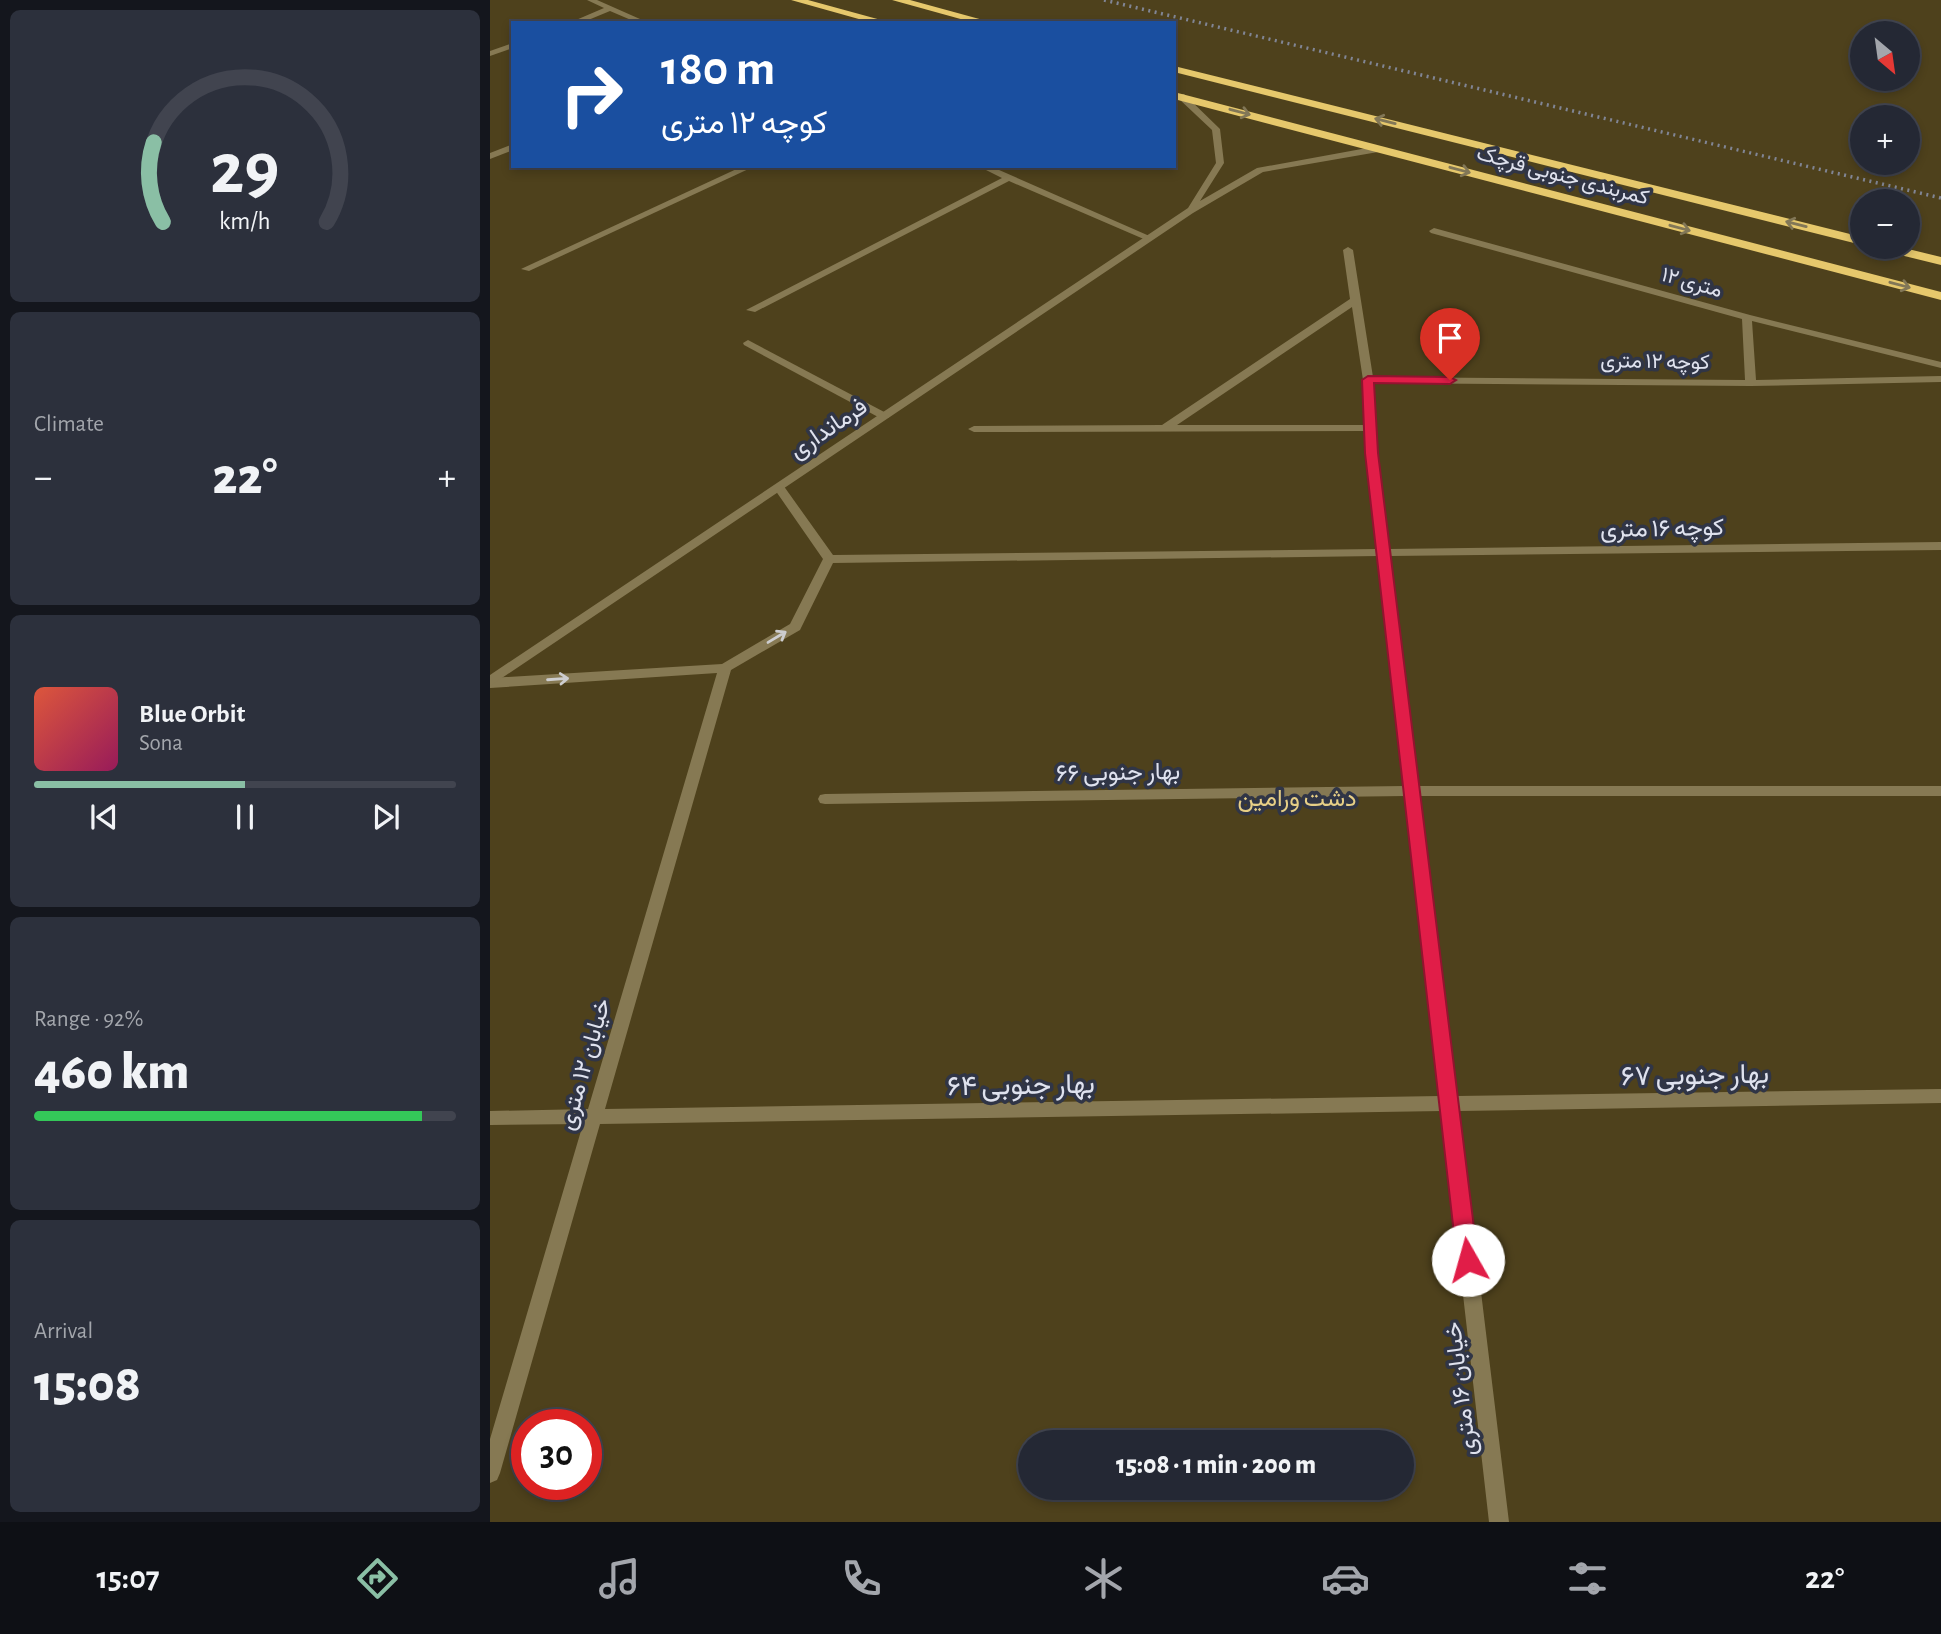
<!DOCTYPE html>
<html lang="en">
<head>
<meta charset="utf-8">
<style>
	:root { --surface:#242834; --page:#2c303c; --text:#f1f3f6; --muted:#a3a6ac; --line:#41444f; --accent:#8abfa5 }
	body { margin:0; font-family:"Alegreya Sans",Vazirmatn,sans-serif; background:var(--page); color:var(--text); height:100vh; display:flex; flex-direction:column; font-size:26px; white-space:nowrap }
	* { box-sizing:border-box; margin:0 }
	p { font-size:23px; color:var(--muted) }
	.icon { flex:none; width:38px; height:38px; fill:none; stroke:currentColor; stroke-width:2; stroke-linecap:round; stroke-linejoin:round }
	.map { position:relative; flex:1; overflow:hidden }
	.drawer { display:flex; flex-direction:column; gap:10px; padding:10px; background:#14161d; width:490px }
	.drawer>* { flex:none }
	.top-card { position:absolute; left:21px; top:21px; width:665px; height:147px; border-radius:0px; box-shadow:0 4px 10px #0003,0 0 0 2px var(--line); background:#1a4fa0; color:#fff; overflow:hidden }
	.needle { width:46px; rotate:151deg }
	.tools { position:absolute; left:1360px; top:21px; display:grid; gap:14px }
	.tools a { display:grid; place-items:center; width:70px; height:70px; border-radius:50%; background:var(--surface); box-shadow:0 4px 10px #0003,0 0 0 2px var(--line); font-size:35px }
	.speed { position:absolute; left:21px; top:1409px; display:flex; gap:14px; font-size:35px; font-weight:700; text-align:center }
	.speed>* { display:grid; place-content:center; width:91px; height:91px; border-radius:50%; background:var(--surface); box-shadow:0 4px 10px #0003,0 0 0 2px var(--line); line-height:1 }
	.speed .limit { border:10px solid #d22; background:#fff; color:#111 }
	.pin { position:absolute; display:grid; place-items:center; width:60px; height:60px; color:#fff; margin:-72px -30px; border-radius:50% 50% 50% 0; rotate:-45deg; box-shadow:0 0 7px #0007 }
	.pin .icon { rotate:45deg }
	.me { position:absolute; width:77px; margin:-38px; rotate:353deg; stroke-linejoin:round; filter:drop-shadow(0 0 5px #0008) }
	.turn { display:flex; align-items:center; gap:24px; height:147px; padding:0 35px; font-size:32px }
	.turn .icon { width:91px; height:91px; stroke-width:2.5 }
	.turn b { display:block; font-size:49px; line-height:60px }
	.big { font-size:52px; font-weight:800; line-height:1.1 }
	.drawer .tile { flex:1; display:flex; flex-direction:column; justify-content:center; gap:10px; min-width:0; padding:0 24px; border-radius:10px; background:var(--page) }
	.drawer .dial { align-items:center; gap:0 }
	.dial svg { height:182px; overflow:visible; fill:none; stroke:var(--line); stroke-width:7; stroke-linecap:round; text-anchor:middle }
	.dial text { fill:var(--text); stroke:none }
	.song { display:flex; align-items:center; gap:21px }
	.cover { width:84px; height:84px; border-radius:10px; background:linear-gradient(135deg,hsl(10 70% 55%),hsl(330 70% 35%)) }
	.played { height:7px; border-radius:4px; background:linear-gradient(90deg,var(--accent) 50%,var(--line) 50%) }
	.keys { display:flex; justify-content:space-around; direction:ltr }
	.heat { display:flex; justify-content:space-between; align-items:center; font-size:38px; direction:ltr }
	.charge { height:10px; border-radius:5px; background:linear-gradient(90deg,#34c759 92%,var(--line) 0) }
	.trip { position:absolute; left:528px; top:1430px; width:396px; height:70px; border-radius:35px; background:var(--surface); box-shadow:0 4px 10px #0003,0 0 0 2px var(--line); font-weight:800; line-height:70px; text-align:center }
	.tab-bar { display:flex; height:112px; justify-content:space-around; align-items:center; background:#0e1015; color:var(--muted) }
	.tab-bar .icon { width:49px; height:49px }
	.tab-bar .current { color:var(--accent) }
	.tab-bar b { font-size:32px; color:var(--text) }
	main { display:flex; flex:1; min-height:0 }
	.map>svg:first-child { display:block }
	.green { fill:#4e411c; fill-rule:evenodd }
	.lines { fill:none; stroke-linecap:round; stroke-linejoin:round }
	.minor { fill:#867953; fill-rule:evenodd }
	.tertiary { fill:#867953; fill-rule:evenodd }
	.trunk { fill:#e6c86c; fill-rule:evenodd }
	.rail { stroke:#818594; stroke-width:3.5; stroke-dasharray:2 4.5; stroke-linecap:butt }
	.oneway { stroke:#827757 }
	.oneway2 { stroke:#cdcdcf }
	.route { fill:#e11d48; stroke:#92132f; stroke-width:2 }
	.labels { text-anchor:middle; stroke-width:7; stroke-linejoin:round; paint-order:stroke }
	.far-street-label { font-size:21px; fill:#dfe2ee; stroke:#303546 }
	.street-label { font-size:24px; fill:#dfe2ee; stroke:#303546 }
	.park-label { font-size:24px; fill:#e7cf86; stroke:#303546 }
	.near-street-label { font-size:28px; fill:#dfe2ee; stroke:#303546 }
</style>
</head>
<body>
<main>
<section class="drawer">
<div class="tile dial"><svg viewBox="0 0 100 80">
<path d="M14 69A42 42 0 1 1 86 69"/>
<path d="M14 69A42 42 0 0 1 10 34" stroke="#8abfa5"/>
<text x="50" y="56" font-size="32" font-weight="700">29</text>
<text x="50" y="72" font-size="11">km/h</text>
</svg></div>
<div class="tile"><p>Climate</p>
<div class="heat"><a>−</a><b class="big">22°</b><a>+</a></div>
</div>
<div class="tile">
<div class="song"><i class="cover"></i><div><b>Blue Orbit</b><p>Sona</p></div></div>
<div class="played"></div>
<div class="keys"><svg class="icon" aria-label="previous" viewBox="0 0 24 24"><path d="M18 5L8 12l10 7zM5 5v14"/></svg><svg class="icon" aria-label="pause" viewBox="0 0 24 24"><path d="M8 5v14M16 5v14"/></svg><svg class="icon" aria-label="next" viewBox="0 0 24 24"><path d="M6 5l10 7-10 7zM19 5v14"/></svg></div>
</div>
<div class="tile"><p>Range · 92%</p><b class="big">460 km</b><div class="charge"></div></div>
<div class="tile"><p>Arrival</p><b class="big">15:08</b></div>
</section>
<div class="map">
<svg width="1451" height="1522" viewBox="0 0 1451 1522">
	<rect width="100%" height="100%" fill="#303546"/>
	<!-- green -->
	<path class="green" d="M0,0H1451V1522H0ZM23,23H684V166H23ZM1372,33H1418V79H1372ZM1372,117H1418V163H1372ZM1372,201H1418V247H1372ZM37,1424H96V1484H37ZM541,1442H912V1488H541Z"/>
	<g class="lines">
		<!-- minor -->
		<g class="minor">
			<polygon points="97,0 107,0 159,23 148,23 120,11 91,23 79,23 114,8"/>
			<polygon points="23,43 23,48 0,56 0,51"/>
			<polygon points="23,144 23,150 0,159 0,153"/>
			<polygon points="253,166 265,166 39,271 31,269"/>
			<polygon points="488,166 500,166 664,238 656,240 519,181 265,312 256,310 512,178"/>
			<path d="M944,228L1260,315L1451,362V368L1262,321L1266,380L1451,376V382L1261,386L883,383L885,428L899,549L1451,542V550L900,556L929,786H1451V796H930L967,1096L1451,1089V1103L969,1111L1019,1522H999L952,1111L110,1124L10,1473L7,1480L0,1483V1439L93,1124L0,1125V1111L98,1109L227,673L0,688V678L232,664L300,624L333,559L283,487L289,483L293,485L343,555L887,549L874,431L484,432L478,429L484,426L672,425L860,299L853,250L858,247L863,250L883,377L1255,380L1252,319L941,233L939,231ZM862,307L873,380V425H687ZM888,556L914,786L335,794L330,795L328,799L330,803L335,804L916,796L950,1096L115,1109L241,670L310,630L343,563Z"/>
			<polygon points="258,340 398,414 400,416 398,418 390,418 254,345 253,343"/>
		</g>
		<!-- tertiary -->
		<polygon class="tertiary" points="688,94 694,94 730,129 734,163 710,201 767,168 888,146 892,149 888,152 773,172 703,213 0,686 0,675 698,208 726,163 722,130 688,98"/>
		<!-- trunk -->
		<g class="trunk">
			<polygon points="301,0 318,0 402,23 383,23"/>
			<polygon points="402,0 420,0 504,23 485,23"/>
			<polygon points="684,66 1372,237 1372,245 684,72"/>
			<polygon points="684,92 1451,292 1451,300 684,99"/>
			<polygon points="1388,247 1410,247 1451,257 1451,265 1390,250"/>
		</g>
		<!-- rail -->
		<polyline class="rail" points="614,0 1451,198"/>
	</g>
	<!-- one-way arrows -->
	<defs><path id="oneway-shaft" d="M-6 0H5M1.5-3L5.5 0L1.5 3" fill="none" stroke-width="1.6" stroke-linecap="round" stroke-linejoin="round" transform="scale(1.75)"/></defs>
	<g class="oneway">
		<use href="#oneway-shaft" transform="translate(750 112) rotate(15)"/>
		<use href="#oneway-shaft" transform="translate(895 121) rotate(-166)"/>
		<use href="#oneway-shaft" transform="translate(970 170) rotate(15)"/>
		<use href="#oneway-shaft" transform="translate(1306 224) rotate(-166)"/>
		<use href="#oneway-shaft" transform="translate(1190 228) rotate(15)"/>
		<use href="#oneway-shaft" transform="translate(1410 285) rotate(15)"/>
	</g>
	<g class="oneway2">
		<use href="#oneway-shaft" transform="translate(287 637) rotate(-31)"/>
		<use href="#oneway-shaft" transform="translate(68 679) rotate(-4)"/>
	</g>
	<!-- route -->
	<polygon class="route" points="878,376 960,377 966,380 960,384 884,383 888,453 988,1260 985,1267 978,1270 970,1267 967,1260 875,453 872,380"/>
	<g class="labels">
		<!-- far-street labels -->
		<g class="far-street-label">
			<text transform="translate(1073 175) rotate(15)" y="7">کمربندی جنوبی قرچک</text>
			<text transform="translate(1202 282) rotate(16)" y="7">۱۲ متری</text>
			<text transform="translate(1165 361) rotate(1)" y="7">کوچه ۱۲ متری</text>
		</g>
		<!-- street labels -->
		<g class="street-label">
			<text transform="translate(338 428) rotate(-34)" y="8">فرمانداری</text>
			<text transform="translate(1172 528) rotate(-1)" y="8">کوچه ۱۶ متری</text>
			<text transform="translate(628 772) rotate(-1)" y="8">بهار جنوبی ۶۶</text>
			<text transform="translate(94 1064) rotate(-74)" y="8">خیابان ۱۲ متری</text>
			<text transform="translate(970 1389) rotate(-97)" y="8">خیابان ۱۶ متری</text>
		</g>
		<!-- park labels -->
		<g class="park-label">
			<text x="807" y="806">دشت ورامین</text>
		</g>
		<!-- near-street labels -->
		<g class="near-street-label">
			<text transform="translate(1205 1074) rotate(-1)" y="10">بهار جنوبی ۶۷</text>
			<text transform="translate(531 1084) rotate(-1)" y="10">بهار جنوبی ۶۴</text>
		</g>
	</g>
</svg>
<div class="tools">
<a><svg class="needle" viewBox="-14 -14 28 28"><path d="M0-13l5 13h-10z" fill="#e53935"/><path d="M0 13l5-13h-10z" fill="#a3a6ac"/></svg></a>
<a>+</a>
<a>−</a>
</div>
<div class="speed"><div class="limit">30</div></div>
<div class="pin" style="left:960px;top:380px;background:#d93025"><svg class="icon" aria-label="arrive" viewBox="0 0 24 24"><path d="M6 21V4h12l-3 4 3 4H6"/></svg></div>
<svg class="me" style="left:978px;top:1260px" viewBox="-20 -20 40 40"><circle r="19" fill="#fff"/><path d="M0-13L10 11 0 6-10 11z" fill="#e11d48"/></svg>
<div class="trip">15:08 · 1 min · 200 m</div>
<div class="top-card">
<div class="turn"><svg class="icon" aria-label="right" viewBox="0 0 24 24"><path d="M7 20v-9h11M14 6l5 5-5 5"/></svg><div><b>180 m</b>کوچه ۱۲ متری</div></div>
</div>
</div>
</main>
<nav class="tab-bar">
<b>15:07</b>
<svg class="icon current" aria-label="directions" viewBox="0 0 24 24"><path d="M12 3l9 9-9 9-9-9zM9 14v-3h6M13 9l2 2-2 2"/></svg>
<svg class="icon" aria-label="music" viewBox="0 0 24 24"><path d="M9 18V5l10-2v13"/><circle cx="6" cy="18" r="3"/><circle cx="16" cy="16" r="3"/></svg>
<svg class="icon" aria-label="phone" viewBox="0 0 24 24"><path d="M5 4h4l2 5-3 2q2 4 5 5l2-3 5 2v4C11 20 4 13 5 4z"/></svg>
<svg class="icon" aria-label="climate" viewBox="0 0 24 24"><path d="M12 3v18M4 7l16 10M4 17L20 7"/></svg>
<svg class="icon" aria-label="car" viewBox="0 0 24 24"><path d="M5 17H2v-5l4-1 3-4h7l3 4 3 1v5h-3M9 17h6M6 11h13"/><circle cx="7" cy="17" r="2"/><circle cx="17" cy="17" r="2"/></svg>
<svg class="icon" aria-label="filters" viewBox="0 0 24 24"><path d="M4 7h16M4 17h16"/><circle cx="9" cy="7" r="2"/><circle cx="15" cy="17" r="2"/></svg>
<b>22°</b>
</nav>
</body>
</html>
